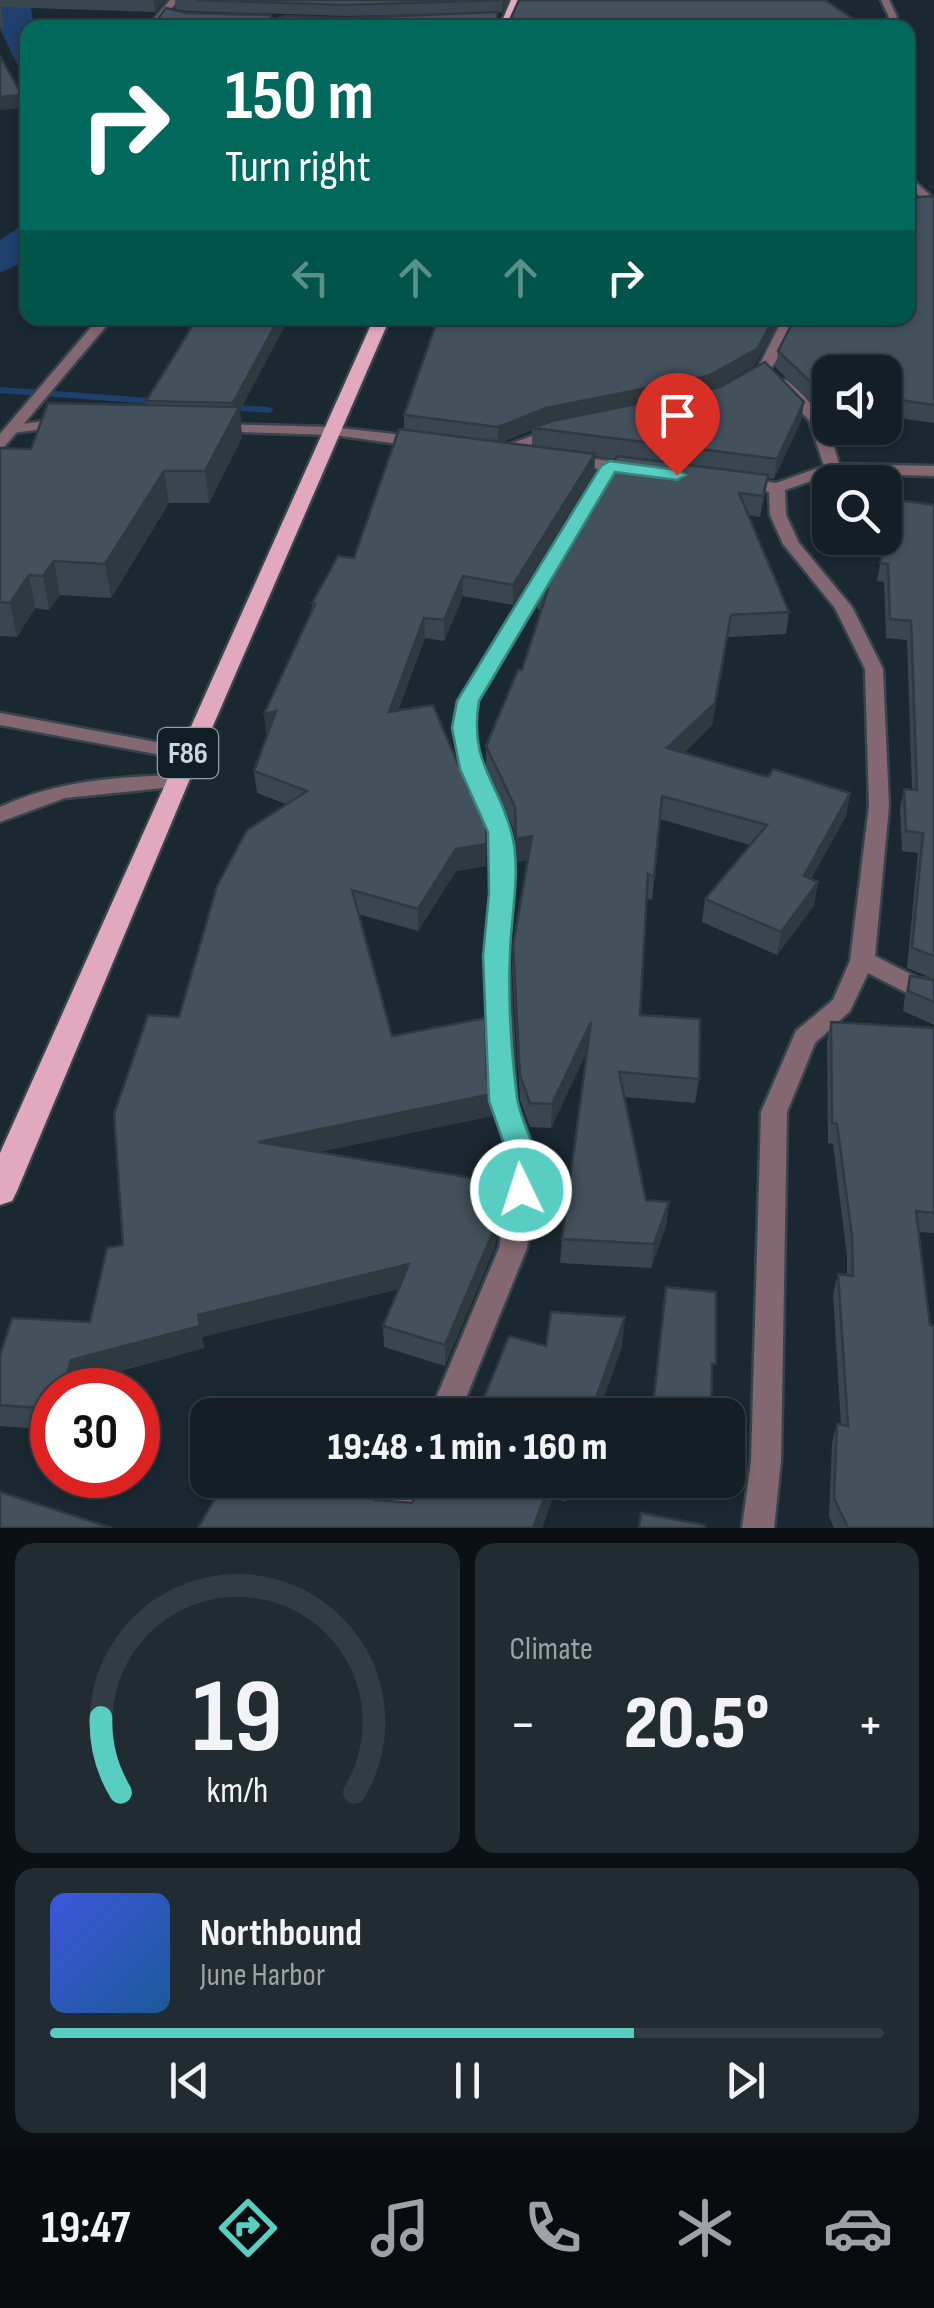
<!DOCTYPE html>
<html lang="en">
<head>
<meta charset="utf-8">
<style>
	:root { --surface:#141e26; --page:#212b32; --text:#f1f3f6; --muted:#9da2a7; --line:#333c43; --accent:#57cec1 }
	body { margin:0; font-family:"Sofia Sans Condensed",sans-serif; background:var(--page); color:var(--text); height:100vh; display:flex; flex-direction:column; font-size:38px; white-space:nowrap }
	* { box-sizing:border-box; margin:0 }
	p { font-size:32px; color:var(--muted) }
	.icon { flex:none; width:55px; height:55px; fill:none; stroke:currentColor; stroke-width:2; stroke-linecap:round; stroke-linejoin:round }
	.map { position:relative; height:1528px; overflow:hidden }
	.sheet { display:flex; flex-direction:column; gap:15px; padding:15px; background:#0b1015; flex:1 }
	.sheet>* { flex:none }
	.top-card { position:absolute; left:20px; top:20px; width:895px; height:305px; border-radius:20px; box-shadow:0 2px 8px #0004,0 0 0 2px var(--line); background:#00695c; color:#fff; overflow:hidden }
	.fabs { position:absolute; left:812px; top:355px; display:grid; gap:20px }
	.fabs a { display:grid; place-items:center; width:90px; height:90px; border-radius:20px; background:var(--surface); box-shadow:0 2px 8px #0004,0 0 0 2px var(--line); font-size:50px }
	.speed { position:absolute; left:30px; top:1368px; display:flex; gap:20px; font-size:50px; font-weight:700; text-align:center }
	.speed>* { display:grid; place-content:center; width:130px; height:130px; border-radius:50%; background:var(--surface); box-shadow:0 2px 8px #0004,0 0 0 2px var(--line); line-height:1 }
	.speed .limit { border:15px solid #d22; background:#fff; color:#111 }
	.pin { position:absolute; display:grid; place-items:center; width:85px; height:85px; color:#fff; margin:-102px -42px; border-radius:50% 50% 50% 0; rotate:-45deg; box-shadow:0 0 10px #0007 }
	.pin .icon { rotate:45deg }
	.me { position:absolute; width:110px; margin:-55px; rotate:356deg; stroke-linejoin:round; filter:drop-shadow(0 0 8px #0008) }
	.turn { display:flex; align-items:center; gap:35px; height:210px; padding:0 40px; font-size:45px }
	.turn .icon { width:130px; height:130px; stroke-width:2.5 }
	.turn b { display:block; font-size:70px; line-height:85px }
	.lanes { display:flex; align-items:center; height:95px; padding:0 40px; background:#0003; justify-content:center; gap:50px; direction:ltr }
	.lanes .off { opacity:.35 }
	.big { font-size:75px; font-weight:800; line-height:1.1 }
	.sheet .card { flex:1; display:flex; flex-direction:column; justify-content:center; gap:15px; min-width:0; padding:0 35px; border-radius:20px; background:var(--page) }
	.sheet .dial { align-items:center; gap:0 }
	.dial svg { height:260px; overflow:visible; fill:none; stroke:var(--line); stroke-width:7; stroke-linecap:round; text-anchor:middle }
	.dial text { fill:var(--text); stroke:none }
	.song { display:flex; align-items:center; gap:30px }
	.cover { width:120px; height:120px; border-radius:15px; background:linear-gradient(135deg,hsl(230 70% 55%),hsl(210 70% 35%)) }
	.played { height:10px; border-radius:5px; background:linear-gradient(90deg,var(--accent) 70%,var(--line) 70%) }
	.keys { display:flex; justify-content:space-around; direction:ltr }
	.heat { display:flex; justify-content:space-between; align-items:center; font-size:55px; direction:ltr }
	.sheet .tiles { flex:1; display:grid; gap:15px; grid-template-columns:1fr 1fr }
	.card:last-child { grid-column:span 2 }
	.trip { position:absolute; left:190px; top:1398px; width:555px; height:100px; border-radius:20px; background:var(--surface); box-shadow:0 2px 8px #0004,0 0 0 2px var(--line); font-weight:800; line-height:100px; text-align:center }
	.dock { display:flex; height:160px; justify-content:space-around; align-items:center; background:#080c0f; color:var(--muted) }
	.dock .icon { width:70px; height:70px }
	.dock .selected { color:var(--accent) }
	.dock b { font-size:45px; color:var(--text) }
	.map>svg:first-child { display:block }
	.water { fill:#1d406c }
	.lines { fill:none; stroke-linecap:round; stroke-linejoin:round }
	.stream { fill:#1d406c; fill-rule:evenodd }
	.service-casing { stroke:#37444d; stroke-width:5 }
	.minor-casing { stroke:#37444d; stroke-width:5 }
	.primary-casing { stroke:#37444d; stroke-width:5 }
	.service { fill:#836771; fill-rule:evenodd }
	.minor { fill:#836771; fill-rule:evenodd }
	.primary { fill:#e1a8be; fill-rule:evenodd }
	.wall { fill:#39464f; fill-rule:evenodd }
	.shaded-wall { fill:#2e3940 }
	.building { fill:#42515c; stroke:#2e3940; stroke-width:2.5 }
	.route { fill:#57cec1; stroke:#39867d; stroke-width:2.5 }
	.labels { text-anchor:middle; stroke-width:10; stroke-linejoin:round; paint-order:stroke }
	.shield { fill:#101e28; stroke:#949fa7; stroke-width:2.5 }
	.shield-label { font-size:30px; font-weight:bold; fill:#cdd6dd }
</style>
</head>
<body>
<div class="map">
<svg width="934" height="1528" viewBox="0 0 934 1528">
	<rect width="100%" height="100%" fill="#1a2832"/>
	<!-- water -->
	<g class="water">
		<polygon points="0,0 31,7 34,27 28,28 27,84 0,29"/>
		<polygon points="27,222 27,260 0,273 0,240"/>
	</g>
	<g class="lines">
		<!-- stream -->
		<g class="stream">
			<polygon points="0,387 165,399 170,402 165,405 0,393"/>
			<polygon points="223,404 269,407 274,410 269,413 219,409 218,407"/>
		</g>
		<!-- service casing -->
		<g class="service-casing">
			<g id="service">
				<polygon points="170,0 178,0 156,28 147,28"/>
				<polygon points="64,419 69,420 69,426 12,433 5,429 12,425"/>
				<polygon points="218,424 332,427 339,431 332,435 213,431 213,425"/>
			</g>
		</g>
		<!-- minor casing -->
		<g class="minor-casing">
			<g id="minor">
				<polygon points="881,0 889,0 897,17 893,28 884,28 889,17"/>
				<polygon points="908,175 933,198 933,202 908,210 908,203 922,199 908,184"/>
				<polygon points="99,318 113,318 5,446 0,448 0,434"/>
				<path d="M783,318H796C784,342 774,385 742,383V377L758,368Z"/>
				<path d="M776,380H786C815,403 830,427 839,464L934,466V476L834,473L785,490L786,515L799,543L852,607L883,669L889,806L875,956L918,978L934,980V998L905,992L868,973L850,1011L815,1043L787,1112L781,1461L774,1528H742L751,1461L761,1112L796,1031L833,1000L850,961L869,806L865,669L835,608L783,544L770,515L769,492L741,488L733,483L741,478L776,483L824,466L809,420L776,386Z"/>
				<polygon points="332,427 420,437 428,442 420,447 327,434 327,428"/>
				<polygon points="556,427 561,428 561,434 499,456 491,451"/>
				<polygon points="567,455 638,465 646,470 638,475 615,471 478,701 473,728 482,769 511,832 513,893 508,955 516,1101 538,1161 527,1248 459,1415 429,1415 499,1248 512,1161 490,1101 486,955 491,893 489,832 462,769 453,728 458,701 600,469 562,463 559,460"/>
				<polygon points="0,713 188,748 198,754 188,760 0,725"/>
				<path d="M176,775L183,776L186,781L183,786L65,798L0,822V807C56,781 115,777 176,775Z"/>
				<polygon points="401,1480 433,1480 413,1528 381,1528"/>
			</g>
		</g>
		<!-- primary casing -->
		<g class="primary-casing">
			<g id="primary">
				<polygon points="511,0 521,0 510,28 499,28"/>
				<polygon points="374,318 390,318 189,781 17,1191 12,1201 0,1205 0,1153"/>
			</g>
		</g>
		<!-- service -->
		<use href="#service" class="service"/>
		<!-- minor -->
		<use href="#minor" class="minor"/>
		<!-- primary -->
		<use href="#primary" class="primary"/>
	</g>
	<!-- wall -->
	<g class="wall">
		<polygon points="0,0 165,0 155,12 1,7 4,27 0,27"/>
		<polygon points="175,0 509,0 502,12 497,13 497,19 855,20 854,28 151,28 186,13 273,20 442,14 347,16 187,11 176,9"/>
		<polygon points="934,196 934,423 885,416 885,372 830,372 830,411 818,409 776,368 778,351 908,198"/>
		<polygon points="198,325 240,411 242,438 209,503 169,503 111,598 60,595 49,610 35,608 17,637 0,636 0,448 31,449 147,405 146,401"/>
		<path d="M755,365L716,388L804,402L801,421L774,479L768,478L760,517L748,515L789,612L786,634L728,637L712,725L684,753L768,777L850,793L846,816L811,879L818,882L814,906L777,955L702,922L705,899L750,845L660,819L652,900L647,898L640,1015L699,1079L695,1103L624,1097L646,1200L669,1202L666,1226L651,1268L560,1263L562,1239L587,1051L551,1128L530,1127L520,1100L512,968L513,945L528,860L516,862L514,830L486,769V746L522,670L541,610L537,609L538,587L615,459L595,456L594,473L513,605L463,596L444,641L425,638L398,710L486,866L456,871L418,931L358,914L392,1036L487,1079L492,1094V1116L319,1152L502,1206L495,1247L445,1366L384,1347L383,1326L399,1289L202,1337L204,1348L52,1390V1430L0,1426V1355L90,1322L123,1245L179,1017L286,804L257,793L254,771L267,734L266,735L312,610V603L354,558L404,430V415ZM532,430V446L502,442Z"/>
		<polygon points="892,499 934,505 934,979 907,968 918,853 902,851 900,808 904,789 912,789 907,640 886,638 884,582 877,581"/>
		<polygon points="910,976 934,980 934,1025 903,1011 905,996"/>
		<polygon points="831,1022 934,1028 934,1233 918,1232 934,1528 834,1528 829,1517 832,1443 837,1424 841,1425 833,1294 838,1274 847,1275 847,1256 833,1144 828,1143 827,1042"/>
		<polygon points="226,1480 395,1480 388,1501 412,1503 423,1480 574,1480 566,1502 553,1497 542,1528"/>
	</g>
	<!-- shaded-wall -->
	<g class="shaded-wall">
		<polygon points="154,0 165,0 155,12"/>
		<polygon points="502,0 509,0 502,12"/>
		<polygon points="22,95 25,108 0,110 0,97"/>
		<polygon points="279,318 289,318 240,411 242,438 209,503 205,471 235,416 233,403"/>
		<polygon points="774,318 781,318 755,365 707,393 533,428 532,430 498,444 498,427"/>
		<polygon points="804,402 801,421 774,479 777,459"/>
		<polygon points="595,454 594,473 513,605 513,585"/>
		<polygon points="164,471 169,503 111,598 105,564"/>
		<polygon points="768,475 765,495 760,517 763,496"/>
		<polygon points="54,561 60,595 49,610 43,576"/>
		<polygon points="29,575 35,608 17,637 10,603"/>
		<polygon points="463,576 463,596 444,641 444,620"/>
		<polygon points="731,615 712,725 665,771 667,748"/>
		<polygon points="424,618 425,638 390,733 389,712"/>
		<polygon points="276,711 278,732 266,735 264,714"/>
		<polygon points="850,793 846,816 799,900 804,876"/>
		<polygon points="532,836 531,860 516,862 516,839"/>
		<polygon points="487,844 486,866 456,871 418,931 418,909 456,849"/>
		<polygon points="818,882 814,906 777,955 781,932"/>
		<polygon points="591,1022 590,1046 551,1128 552,1104"/>
		<polygon points="492,1094 492,1116 261,1164 258,1142"/>
		<polygon points="502,1183 502,1206 495,1247 445,1366 445,1345"/>
		<polygon points="669,1202 666,1226 651,1268 654,1244"/>
		<polygon points="409,1264 410,1286 202,1337 198,1315"/>
		<polygon points="625,1317 622,1347 598,1415 590,1415"/>
		<polygon points="200,1326 204,1348 77,1382 75,1390 63,1390 71,1360"/>
		<polygon points="383,1480 395,1480 396,1483 377,1528 375,1500"/>
		<polygon points="551,1480 554,1480 553,1497 542,1528 533,1528"/>
		<polygon points="568,1480 574,1480 566,1502"/>
	</g>
	<!-- building -->
	<g class="building">
		<polygon points="197,0 502,0 346,5"/>
		<polygon points="519,0 825,0 855,20 849,28 469,28 446,26 445,28 151,28 166,8 186,13 270,15 273,20 285,16 347,18 497,12 497,19 510,20"/>
		<polygon points="0,56 22,95 0,97"/>
		<polygon points="908,186 908,198 934,196 934,405 886,398 885,401 885,372 830,372 830,394 821,392 778,351 795,318 908,318"/>
		<polygon points="203,318 279,318 233,403 146,401 193,325 198,325"/>
		<polygon points="438,318 774,318 757,349 708,376 546,408 498,427 404,415"/>
		<polygon points="765,362 804,402 777,459 533,428 552,421 720,387"/>
		<polygon points="48,403 239,407 205,471 164,471 105,564 54,561 43,576 29,575 10,603 0,602 0,448 31,449"/>
		<polygon points="399,429 595,454 513,585 463,576 444,620 424,618 389,712 433,705 469,790 473,781 485,811 487,844 456,849 418,909 352,890 392,1036 485,1018 487,1079 492,1094 258,1142 502,1183 496,1225 445,1345 383,1326 409,1264 198,1315 200,1326 71,1360 63,1390 52,1390 52,1409 0,1405 0,1355 12,1318 90,1322 107,1248 123,1245 114,1114 148,1015 179,1017 217,886 247,830 307,791 254,771 276,711 264,714 315,604 312,603 338,556 354,558"/>
		<polygon points="617,456 768,475 763,496 739,493 789,612 731,615 715,703 667,748 768,777 773,769 850,793 804,876 818,882 781,932 705,899 767,825 662,796 654,877 648,874 640,1015 700,1019 699,1079 619,1072 646,1200 669,1202 654,1244 562,1239 591,1022 552,1104 530,1103 520,1076 513,945 532,836 516,839 515,807 486,746 518,670 522,670 548,589 538,587"/>
		<polygon points="892,499 934,505 934,956 912,948 923,833 906,831 904,789 917,790 911,621 890,619 888,564 880,563"/>
		<polygon points="910,976 934,980 934,1002 908,991"/>
		<polygon points="831,1022 934,1028 934,1213 916,1211 930,1325 934,1326 934,1528 848,1528 834,1498 837,1424 848,1426 838,1274 853,1276 852,1236 837,1124 832,1123"/>
		<polygon points="666,1287 716,1292 716,1364 712,1364 711,1415 652,1415"/>
		<polygon points="551,1312 625,1317 590,1415 477,1415 509,1336 546,1346"/>
		<polygon points="272,1401 304,1415 264,1415"/>
		<polygon points="226,1480 383,1480 375,1500 412,1503 423,1480 551,1480 533,1528 198,1528"/>
		<polygon points="0,1492 112,1528 0,1528"/>
		<polygon points="641,1513 705,1525 705,1528 639,1528"/>
	</g>
	<!-- route -->
	<path class="route" d="M610,461L677,470L686,475L677,480L615,472L479,701C469,763 497,779 511,831C522,869 511,914 510,953C508,999 511,1051 517,1097C522,1134 551,1161 532,1199L521,1203L510,1199L506,1190L510,1161L489,1101L483,956L489,893L488,832L460,769L452,728L457,701L601,466Z"/>
	<g class="labels">
		<!-- shield labels -->
		<rect class="shield" x="158" y="728" width="60" height="50" rx="8"/>
		<g class="shield-label">
			<text x="188" y="763">F86</text>
		</g>
	</g>
</svg>
<div class="fabs">
<a><svg class="icon" aria-label="sound" viewBox="0 0 24 24"><path d="M4 9h4l5-4v14l-5-4H4zM17 9q2 3 0 6"/></svg></a>
<a><svg class="icon" aria-label="search" viewBox="0 0 24 24"><circle cx="10" cy="10" r="6"/><path d="M15 15l6 6"/></svg></a>
</div>
<div class="speed"><div class="limit">30</div></div>
<div class="pin" style="left:677px;top:475px;background:#d93025"><svg class="icon" aria-label="arrive" viewBox="0 0 24 24"><path d="M6 21V4h12l-3 4 3 4H6"/></svg></div>
<svg class="me" style="left:521px;top:1190px" viewBox="-20 -20 40 40"><circle r="17" fill="#57cec1" stroke="#fff" stroke-width="3"/><path d="M0-11L8 9 0 5-8 9z" fill="#fff"/></svg>
<div class="trip">19:48 · 1 min · 160 m</div>
<div class="top-card">
<div class="turn"><svg class="icon" aria-label="right" viewBox="0 0 24 24"><path d="M7 20v-9h11M14 6l5 5-5 5"/></svg><div><b>150 m</b>Turn right</div></div>
<div class="lanes"><svg class="icon off" aria-label="left" viewBox="0 0 24 24"><path d="M17 20v-9H6M10 6l-5 5 5 5"/></svg><svg class="icon off" aria-label="ahead" viewBox="0 0 24 24"><path d="M12 20V5M6 11l6-6 6 6"/></svg><svg class="icon off" aria-label="ahead" viewBox="0 0 24 24"><path d="M12 20V5M6 11l6-6 6 6"/></svg><svg class="icon" aria-label="right" viewBox="0 0 24 24"><path d="M7 20v-9h11M14 6l5 5-5 5"/></svg></div>
</div>
</div>
<section class="sheet">
<div class="tiles">
<div class="card dial"><svg viewBox="0 0 100 80">
<path d="M14 69A42 42 0 1 1 86 69"/>
<path d="M14 69A42 42 0 0 1 8 46" stroke="#57cec1"/>
<text x="50" y="56" font-size="32" font-weight="700">19</text>
<text x="50" y="72" font-size="11">km/h</text>
</svg></div>
<div class="card"><p>Climate</p>
<div class="heat"><a>−</a><b class="big">20.5°</b><a>+</a></div>
</div>
<div class="card">
<div class="song"><i class="cover"></i><div><b>Northbound</b><p>June Harbor</p></div></div>
<div class="played"></div>
<div class="keys"><svg class="icon" aria-label="previous" viewBox="0 0 24 24"><path d="M18 5L8 12l10 7zM5 5v14"/></svg><svg class="icon" aria-label="pause" viewBox="0 0 24 24"><path d="M8 5v14M16 5v14"/></svg><svg class="icon" aria-label="next" viewBox="0 0 24 24"><path d="M6 5l10 7-10 7zM19 5v14"/></svg></div>
</div>
</div>
</section>
<nav class="dock">
<b>19:47</b>
<svg class="icon selected" aria-label="directions" viewBox="0 0 24 24"><path d="M12 3l9 9-9 9-9-9zM9 14v-3h6M13 9l2 2-2 2"/></svg>
<svg class="icon" aria-label="music" viewBox="0 0 24 24"><path d="M9 18V5l10-2v13"/><circle cx="6" cy="18" r="3"/><circle cx="16" cy="16" r="3"/></svg>
<svg class="icon" aria-label="phone" viewBox="0 0 24 24"><path d="M5 4h4l2 5-3 2q2 4 5 5l2-3 5 2v4C11 20 4 13 5 4z"/></svg>
<svg class="icon" aria-label="climate" viewBox="0 0 24 24"><path d="M12 3v18M4 7l16 10M4 17L20 7"/></svg>
<svg class="icon" aria-label="car" viewBox="0 0 24 24"><path d="M5 17H2v-5l4-1 3-4h7l3 4 3 1v5h-3M9 17h6M6 11h13"/><circle cx="7" cy="17" r="2"/><circle cx="17" cy="17" r="2"/></svg>
</nav>
</body>
</html>
